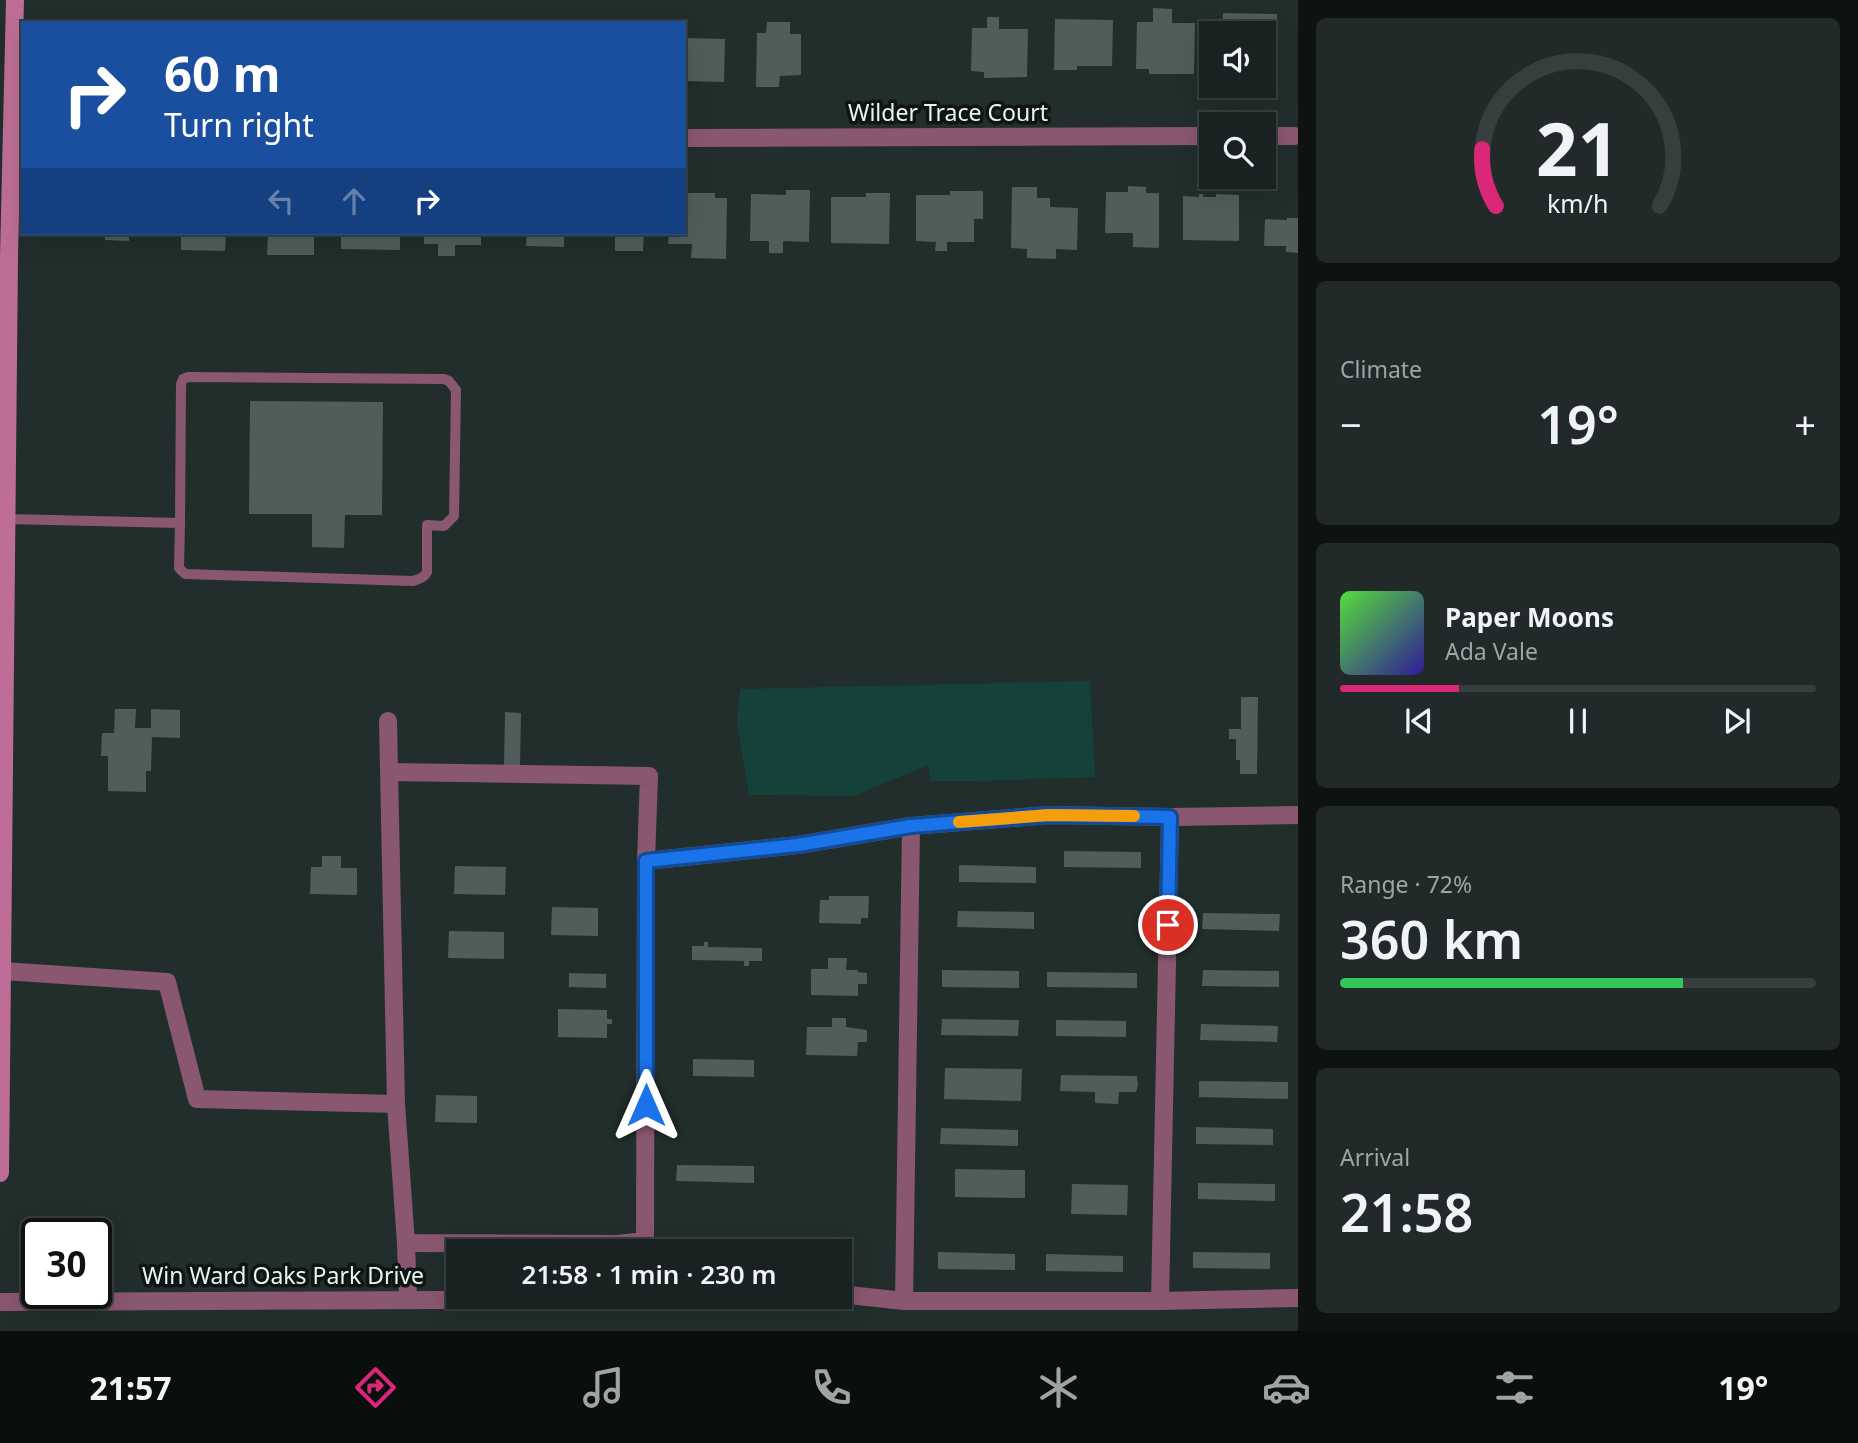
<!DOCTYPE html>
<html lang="en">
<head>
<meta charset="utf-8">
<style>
	:root { --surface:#192220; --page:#222a29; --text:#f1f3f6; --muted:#9fa4a5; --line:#373f3e; --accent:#db2777 }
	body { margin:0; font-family:"Noto Sans",sans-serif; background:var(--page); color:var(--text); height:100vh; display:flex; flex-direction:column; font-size:26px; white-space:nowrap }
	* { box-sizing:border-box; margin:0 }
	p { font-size:23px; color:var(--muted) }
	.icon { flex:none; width:38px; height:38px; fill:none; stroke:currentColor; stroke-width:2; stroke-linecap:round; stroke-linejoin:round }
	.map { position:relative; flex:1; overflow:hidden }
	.sheet { display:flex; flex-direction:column; gap:18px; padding:18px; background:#0e1312; width:560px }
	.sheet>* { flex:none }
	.banner { position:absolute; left:21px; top:21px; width:665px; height:214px; border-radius:0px; box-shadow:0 7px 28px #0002,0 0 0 2px var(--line); background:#1a4fa0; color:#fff; overflow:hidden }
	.buttons { position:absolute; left:1199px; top:21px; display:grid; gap:14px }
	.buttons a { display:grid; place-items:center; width:77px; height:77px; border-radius:0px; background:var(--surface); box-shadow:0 7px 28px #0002,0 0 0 2px var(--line); font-size:35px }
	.speed { position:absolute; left:21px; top:1218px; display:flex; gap:14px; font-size:35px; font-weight:700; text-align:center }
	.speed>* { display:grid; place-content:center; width:91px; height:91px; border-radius:50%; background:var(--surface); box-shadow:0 7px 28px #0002,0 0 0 2px var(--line); line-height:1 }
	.speed .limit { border:4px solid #111; border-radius:10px; background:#fff; color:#111 }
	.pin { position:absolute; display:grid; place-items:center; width:60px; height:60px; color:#fff; margin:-30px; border:4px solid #fff; border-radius:50%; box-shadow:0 2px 7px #0007 }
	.me { position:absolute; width:77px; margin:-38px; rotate:0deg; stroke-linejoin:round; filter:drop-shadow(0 0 5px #0008) }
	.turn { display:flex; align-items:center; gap:24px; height:147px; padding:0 28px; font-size:32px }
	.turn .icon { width:91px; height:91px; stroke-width:2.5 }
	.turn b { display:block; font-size:49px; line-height:60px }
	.lanes { display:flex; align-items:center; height:66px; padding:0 28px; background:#0003; justify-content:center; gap:35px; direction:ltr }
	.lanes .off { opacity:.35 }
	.big { font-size:52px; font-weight:600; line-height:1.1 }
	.sheet .tile { flex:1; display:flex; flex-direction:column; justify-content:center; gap:10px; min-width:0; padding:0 24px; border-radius:10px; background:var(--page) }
	.sheet .dial { align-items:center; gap:0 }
	.dial svg { height:182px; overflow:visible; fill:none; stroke:var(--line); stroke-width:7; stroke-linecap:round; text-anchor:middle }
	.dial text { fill:var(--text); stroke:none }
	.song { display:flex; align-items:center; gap:21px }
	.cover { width:84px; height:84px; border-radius:10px; background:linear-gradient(135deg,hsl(110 70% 55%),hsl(250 70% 35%)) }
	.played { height:7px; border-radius:4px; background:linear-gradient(90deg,var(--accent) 25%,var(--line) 25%) }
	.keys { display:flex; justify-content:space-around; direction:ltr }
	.heat { display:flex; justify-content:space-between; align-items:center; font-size:38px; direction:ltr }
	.charge { height:10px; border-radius:5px; background:linear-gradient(90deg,#34c759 72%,var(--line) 0) }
	.trip { position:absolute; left:446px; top:1239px; width:406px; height:70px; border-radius:0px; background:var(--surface); box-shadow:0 7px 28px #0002,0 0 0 2px var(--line); font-weight:600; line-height:70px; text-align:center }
	.menu { display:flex; height:112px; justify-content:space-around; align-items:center; background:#0a0e0d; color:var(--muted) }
	.menu .icon { width:49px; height:49px }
	.menu .active { color:var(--accent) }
	.menu b { font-size:32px; color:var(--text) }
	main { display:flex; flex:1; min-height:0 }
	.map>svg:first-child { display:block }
	.green { fill:#14423a }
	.building { fill:#505e5b }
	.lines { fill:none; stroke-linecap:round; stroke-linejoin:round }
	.lane { stroke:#8a5770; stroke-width:10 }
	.street { stroke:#8a5770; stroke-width:18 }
	.secondary { stroke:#be6e96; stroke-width:18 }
	.route-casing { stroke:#114b97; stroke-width:18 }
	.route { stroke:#1a73e8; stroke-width:12 }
	.slow { stroke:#f59e0b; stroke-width:12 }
	.labels { text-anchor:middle; stroke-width:7; stroke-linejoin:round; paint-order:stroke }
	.street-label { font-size:23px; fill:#ecf4f2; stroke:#0f1514 }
</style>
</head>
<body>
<main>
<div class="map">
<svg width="1298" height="1331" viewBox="0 0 1298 1331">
	<rect width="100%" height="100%" fill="#212e2b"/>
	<!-- green -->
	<polygon class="green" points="1090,681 1095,777 979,781 930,781 928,765 854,796 749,795 737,723 740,689"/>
	<!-- building -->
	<g class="building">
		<polygon points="1153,8 1172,9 1172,23 1195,23 1194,74 1149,74 1149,69 1136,69 1137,22 1153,22"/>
		<polygon points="1223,13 1277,14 1276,53 1264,53 1264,33 1222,33"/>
		<polygon points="987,17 999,17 999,29 1028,29 1027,77 984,78 984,72 971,71 972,28 987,28"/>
		<rect x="533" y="19" width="28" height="4"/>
		<polygon points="1055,19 1113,20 1112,66 1077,66 1077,70 1054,70"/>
		<polygon points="767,22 790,22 790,34 801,34 801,75 780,76 779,87 756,87 757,33 766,33"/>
		<polygon points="684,38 725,39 724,82 684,81"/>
		<polygon points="1128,186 1146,187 1146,193 1159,193 1159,248 1133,247 1133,233 1105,233 1106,192 1128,192"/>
		<polygon points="1012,187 1037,187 1037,198 1050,198 1050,207 1078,208 1077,250 1056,249 1056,259 1027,258 1027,249 1011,248"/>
		<polygon points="786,190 810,190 809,242 783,241 783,253 769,253 769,241 750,241 751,194 786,195"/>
		<polygon points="950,191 983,191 983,219 974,219 974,242 947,242 947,251 935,251 936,242 916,241 916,195 950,195"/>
		<polygon points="684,193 715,193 715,198 727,198 726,259 691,258 692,244 668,244 669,233 684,233"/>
		<polygon points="866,193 890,193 889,244 831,243 831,197 866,197"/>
		<polygon points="1199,194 1203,194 1203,197 1216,197 1216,194 1239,195 1239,241 1183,240 1183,196 1199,197"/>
		<polygon points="1287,218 1298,218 1298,253 1286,252 1286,246 1264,246 1265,219 1287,220"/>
		<polygon points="105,233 129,233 129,241 105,240"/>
		<polygon points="181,233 226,233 225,251 181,250"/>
		<polygon points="268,233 314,233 314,255 267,255"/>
		<polygon points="341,233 400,233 400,250 341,249"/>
		<polygon points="424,233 481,233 481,245 455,245 455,256 438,256 438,244 424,244"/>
		<polygon points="527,233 564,233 564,247 526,246"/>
		<polygon points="587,233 644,233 643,251 615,251 615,237 587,236"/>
		<polygon points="250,401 383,402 382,515 345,515 344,548 312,547 312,514 249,514"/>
		<polygon points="1241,697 1258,697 1257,774 1240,774 1240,760 1236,760 1236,739 1229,739 1229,729 1241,729"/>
		<polygon points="115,709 136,709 135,728 151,728 151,709 180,710 180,738 152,737 151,771 146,771 146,792 108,791 108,756 101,756 102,733 114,733"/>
		<polygon points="505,712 521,713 520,766 504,766"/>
		<polygon points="1064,851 1141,852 1141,868 1064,867"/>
		<polygon points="322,856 341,856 341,868 357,868 357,895 310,894 311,867 322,867"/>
		<polygon points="959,865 1036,867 1036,883 959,882"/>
		<polygon points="455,866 506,867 505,895 454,894"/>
		<polygon points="829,896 869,896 868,918 861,918 861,924 819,923 820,900 829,900"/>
		<polygon points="552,907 598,908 598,936 551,935"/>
		<polygon points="958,911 1034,912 1034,929 957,927"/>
		<polygon points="1203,913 1280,914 1279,931 1202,929"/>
		<polygon points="449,931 504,932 504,959 448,958"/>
		<polygon points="704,942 708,942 708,947 762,948 762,961 749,961 749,966 744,966 744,961 692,960 692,946 704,946"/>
		<polygon points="828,958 847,958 846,970 858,970 858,972 867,973 867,984 858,984 858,996 811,995 811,969 828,969"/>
		<polygon points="942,970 1019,971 1019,988 942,987"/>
		<polygon points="1203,970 1279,971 1279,987 1202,986"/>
		<polygon points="1047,972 1137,973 1137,988 1047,987"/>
		<polygon points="569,973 606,974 606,988 569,987"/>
		<polygon points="558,1009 607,1010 607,1019 612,1019 612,1024 607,1024 607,1038 558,1037"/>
		<polygon points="832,1018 846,1018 846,1027 867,1030 867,1042 858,1042 857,1056 806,1055 807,1027 832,1027"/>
		<polygon points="942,1019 1019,1020 1018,1036 941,1035"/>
		<polygon points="1056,1020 1126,1021 1126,1037 1056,1036"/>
		<polygon points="1201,1024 1278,1026 1277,1042 1200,1040"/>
		<polygon points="693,1059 754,1060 754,1077 693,1076"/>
		<polygon points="945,1068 1022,1069 1021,1101 944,1099"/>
		<polygon points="1061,1075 1137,1076 1138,1085 1136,1092 1119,1092 1118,1104 1095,1103 1095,1092 1060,1091"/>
		<polygon points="1199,1081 1288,1082 1288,1099 1199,1097"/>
		<polygon points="436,1095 477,1096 477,1123 435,1122"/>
		<polygon points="1196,1127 1273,1129 1273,1145 1196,1144"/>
		<polygon points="941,1128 1018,1130 1018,1146 940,1144"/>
		<polygon points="677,1165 754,1166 754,1183 676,1181"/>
		<polygon points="955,1169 1025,1170 1025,1198 955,1197"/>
		<polygon points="1198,1183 1275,1184 1275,1201 1198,1199"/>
		<polygon points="1072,1184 1128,1185 1127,1215 1071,1214"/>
		<polygon points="938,1252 1015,1254 1015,1270 938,1269"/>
		<polygon points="1193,1252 1270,1253 1270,1269 1193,1268"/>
		<polygon points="1046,1254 1123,1256 1123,1272 1046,1271"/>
	</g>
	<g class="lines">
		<!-- lane -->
		<path class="lane" d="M7,519L180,523L181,384L183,379L188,377L444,379L449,381L456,390L454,516L444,526L427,525V572C424,578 419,579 413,581L185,574L179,568L180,523"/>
		<!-- street -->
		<g class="street">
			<polyline points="1264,136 1294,136"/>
			<polyline points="684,138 1211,136"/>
			<polyline points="388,721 396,1104 406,1243 617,1244 645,1241 646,861 649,776 390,772"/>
			<polyline points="646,861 798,845 911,826"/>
			<polyline points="3,971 167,982 197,1099 396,1104"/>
			<polyline points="406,1243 408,1300"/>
			<polyline points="840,1294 904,1301 1160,1301 1298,1298"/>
			<polyline points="904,1301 911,826 1049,815 1170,817"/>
			<polyline points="1160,1301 1170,817 1298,815"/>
			<polyline points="0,1302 650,1299 665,1297"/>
		</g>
		<!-- secondary -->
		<polyline class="secondary" points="0,1173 9,256 15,0"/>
	</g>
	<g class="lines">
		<!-- route casing -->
		<g class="route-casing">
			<polyline id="route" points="646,1105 646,861 798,845 911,826 1049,815 1170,817 1168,925"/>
		</g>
		<!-- route -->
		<use href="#route" class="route"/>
		<!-- slow -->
		<polyline class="slow" points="959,822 1049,815 1134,816"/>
	</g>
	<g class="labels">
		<!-- street labels -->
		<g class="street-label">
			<text x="948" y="121">Wilder Trace Court</text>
			<text x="283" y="1284">Win Ward Oaks Park Drive</text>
		</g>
	</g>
</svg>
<div class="buttons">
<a><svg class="icon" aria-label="sound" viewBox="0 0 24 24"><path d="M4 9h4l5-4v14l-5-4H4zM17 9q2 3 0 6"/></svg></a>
<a><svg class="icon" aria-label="search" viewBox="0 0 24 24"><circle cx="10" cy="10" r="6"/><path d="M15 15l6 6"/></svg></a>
</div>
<div class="speed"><div class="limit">30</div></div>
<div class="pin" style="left:1168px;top:925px;background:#d93025"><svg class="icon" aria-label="arrive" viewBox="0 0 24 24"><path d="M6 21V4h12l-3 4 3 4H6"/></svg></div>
<svg class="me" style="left:646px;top:1105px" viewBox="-20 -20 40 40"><path d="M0-17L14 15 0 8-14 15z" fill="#1a73e8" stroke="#fff" stroke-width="4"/></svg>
<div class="trip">21:58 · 1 min · 230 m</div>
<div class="banner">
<div class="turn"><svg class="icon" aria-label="right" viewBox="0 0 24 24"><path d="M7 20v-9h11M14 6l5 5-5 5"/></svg><div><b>60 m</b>Turn right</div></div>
<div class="lanes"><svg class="icon off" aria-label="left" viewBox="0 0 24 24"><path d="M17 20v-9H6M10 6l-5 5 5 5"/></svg><svg class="icon off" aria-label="ahead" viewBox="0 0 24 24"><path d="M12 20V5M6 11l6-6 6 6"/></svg><svg class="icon" aria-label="right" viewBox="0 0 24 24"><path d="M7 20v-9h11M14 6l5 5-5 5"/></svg></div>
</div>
</div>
<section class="sheet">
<div class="tile dial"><svg viewBox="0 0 100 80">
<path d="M14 69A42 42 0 1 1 86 69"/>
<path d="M14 69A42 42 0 0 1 8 44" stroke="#db2777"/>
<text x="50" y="56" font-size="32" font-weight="700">21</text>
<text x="50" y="72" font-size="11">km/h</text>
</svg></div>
<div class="tile"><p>Climate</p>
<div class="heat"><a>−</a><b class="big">19°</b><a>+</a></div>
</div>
<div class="tile">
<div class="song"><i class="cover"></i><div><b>Paper Moons</b><p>Ada Vale</p></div></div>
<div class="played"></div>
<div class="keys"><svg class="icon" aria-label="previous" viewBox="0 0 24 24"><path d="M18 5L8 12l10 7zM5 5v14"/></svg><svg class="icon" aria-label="pause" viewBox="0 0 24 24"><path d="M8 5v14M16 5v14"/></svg><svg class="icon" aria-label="next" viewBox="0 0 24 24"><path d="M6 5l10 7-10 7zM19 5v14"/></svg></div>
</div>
<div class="tile"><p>Range · 72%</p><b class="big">360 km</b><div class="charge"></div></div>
<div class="tile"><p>Arrival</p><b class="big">21:58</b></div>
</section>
</main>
<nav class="menu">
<b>21:57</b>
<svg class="icon active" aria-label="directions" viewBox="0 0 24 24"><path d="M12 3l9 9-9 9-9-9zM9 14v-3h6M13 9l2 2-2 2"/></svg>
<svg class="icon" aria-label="music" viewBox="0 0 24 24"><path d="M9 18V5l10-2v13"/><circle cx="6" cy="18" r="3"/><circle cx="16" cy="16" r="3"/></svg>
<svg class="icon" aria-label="phone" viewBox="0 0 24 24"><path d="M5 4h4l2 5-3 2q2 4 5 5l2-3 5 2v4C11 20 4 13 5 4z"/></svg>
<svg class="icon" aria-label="climate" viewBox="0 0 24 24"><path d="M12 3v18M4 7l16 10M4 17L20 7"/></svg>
<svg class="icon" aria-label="car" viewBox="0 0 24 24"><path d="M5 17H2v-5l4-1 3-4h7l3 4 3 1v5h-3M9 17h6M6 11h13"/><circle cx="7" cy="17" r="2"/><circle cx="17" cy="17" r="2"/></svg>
<svg class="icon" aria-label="filters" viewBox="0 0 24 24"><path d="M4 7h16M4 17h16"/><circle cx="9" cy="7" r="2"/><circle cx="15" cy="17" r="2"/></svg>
<b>19°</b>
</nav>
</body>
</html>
